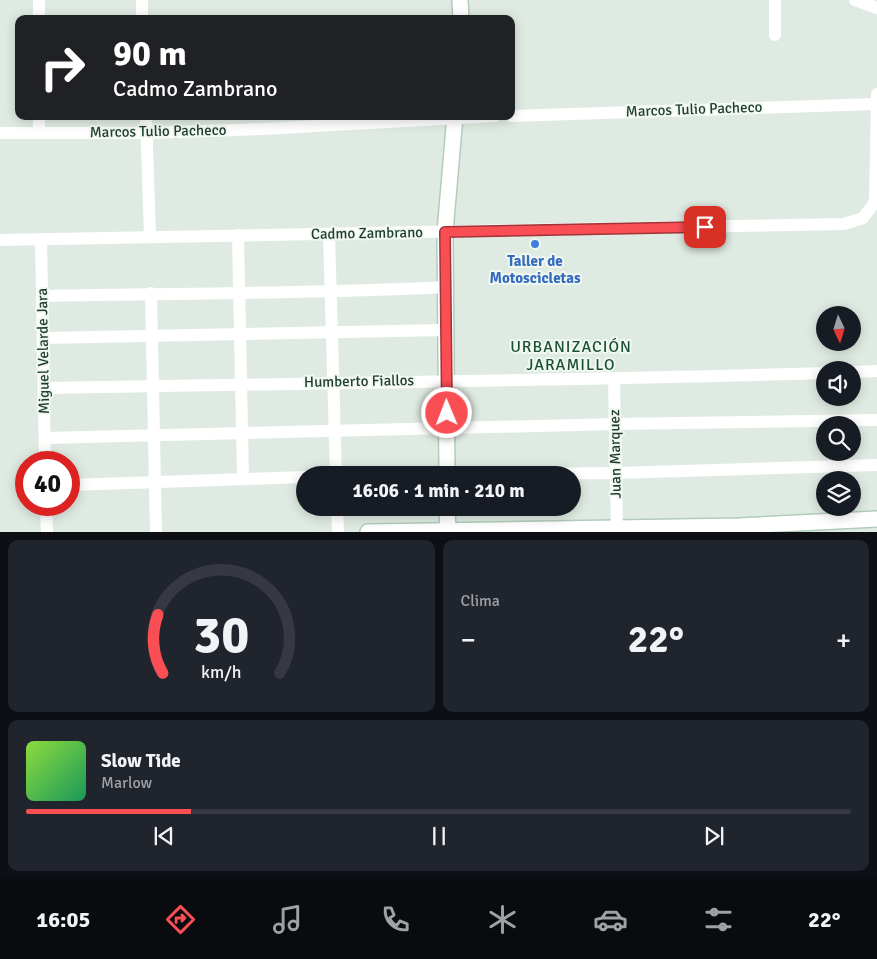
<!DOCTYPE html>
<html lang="es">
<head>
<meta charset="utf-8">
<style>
	:root { --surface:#171b24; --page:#20242c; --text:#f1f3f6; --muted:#9ea1a6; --line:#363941; --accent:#fa4e55 }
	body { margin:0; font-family:Signika,sans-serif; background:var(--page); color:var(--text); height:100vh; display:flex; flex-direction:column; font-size:19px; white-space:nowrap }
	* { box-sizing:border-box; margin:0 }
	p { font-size:16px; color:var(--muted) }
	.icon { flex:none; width:28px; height:28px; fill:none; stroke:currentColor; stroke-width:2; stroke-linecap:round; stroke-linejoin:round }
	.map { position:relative; height:532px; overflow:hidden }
	.panel { display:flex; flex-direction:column; gap:8px; padding:8px; background:#0d0f14; flex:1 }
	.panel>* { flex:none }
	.top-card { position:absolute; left:15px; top:15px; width:500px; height:105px; border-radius:10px; box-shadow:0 2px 12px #0003; background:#202124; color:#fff; overflow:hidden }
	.needle { width:32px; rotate:176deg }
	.tools { position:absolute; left:816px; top:306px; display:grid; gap:10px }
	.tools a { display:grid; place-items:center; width:45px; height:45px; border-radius:50%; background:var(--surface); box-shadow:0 2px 12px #0003; font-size:25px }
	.speed { position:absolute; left:15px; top:451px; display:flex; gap:10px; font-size:25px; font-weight:700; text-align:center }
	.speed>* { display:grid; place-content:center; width:65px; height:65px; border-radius:50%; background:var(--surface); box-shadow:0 2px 12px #0003; line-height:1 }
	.speed .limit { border:8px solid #d22; background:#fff; color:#111 }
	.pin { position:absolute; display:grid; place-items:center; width:42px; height:42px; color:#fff; margin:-21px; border-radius:10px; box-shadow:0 2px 8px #0006 }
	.me { position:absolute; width:55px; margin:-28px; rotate:359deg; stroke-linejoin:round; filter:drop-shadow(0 0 4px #0008) }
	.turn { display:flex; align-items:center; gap:18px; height:105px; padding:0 15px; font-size:22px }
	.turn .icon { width:65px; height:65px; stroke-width:2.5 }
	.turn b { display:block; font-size:35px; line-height:42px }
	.big { font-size:38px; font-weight:700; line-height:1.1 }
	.panel .tile { flex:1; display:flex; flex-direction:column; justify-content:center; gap:8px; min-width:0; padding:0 18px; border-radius:10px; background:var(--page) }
	.panel .dial { align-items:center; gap:0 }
	.dial svg { height:130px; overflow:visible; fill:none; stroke:var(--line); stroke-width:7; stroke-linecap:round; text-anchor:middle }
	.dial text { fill:var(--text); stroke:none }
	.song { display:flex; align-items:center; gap:15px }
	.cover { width:60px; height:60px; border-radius:8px; background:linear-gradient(135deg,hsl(90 70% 55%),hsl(150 70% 35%)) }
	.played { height:5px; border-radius:2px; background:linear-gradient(90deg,var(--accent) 20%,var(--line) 20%) }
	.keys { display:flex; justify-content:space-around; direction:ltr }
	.heat { display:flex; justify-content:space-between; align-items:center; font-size:28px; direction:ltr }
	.panel .tiles { flex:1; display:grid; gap:8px; grid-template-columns:1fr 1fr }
	.tile:last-child { grid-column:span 2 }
	.trip { position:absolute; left:296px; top:466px; width:285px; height:50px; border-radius:25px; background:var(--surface); box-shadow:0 2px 12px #0003; font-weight:700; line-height:50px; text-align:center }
	.dock { display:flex; height:80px; justify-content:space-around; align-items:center; background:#090b0e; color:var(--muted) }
	.dock .icon { width:35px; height:35px }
	.dock .current { color:var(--accent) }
	.dock b { font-size:22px; color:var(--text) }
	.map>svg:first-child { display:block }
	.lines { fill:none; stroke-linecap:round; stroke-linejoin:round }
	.secondary-casing { stroke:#b2ccbb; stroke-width:18 }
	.street { stroke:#fff; stroke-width:12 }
	.secondary { stroke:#fff; stroke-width:15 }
	.route-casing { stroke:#a23337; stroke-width:12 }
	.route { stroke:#fa4e55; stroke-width:9 }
	.shop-dot { fill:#3f7fe0; stroke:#f0f8f1; stroke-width:2 }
	.labels { text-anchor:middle; stroke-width:4; stroke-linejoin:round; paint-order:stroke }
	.street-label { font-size:15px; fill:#1f3c2c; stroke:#f0f8f1 }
	.shop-label { font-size:15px; font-weight:bold; fill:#366cbe; stroke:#f0f8f1 }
	.neighbourhood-label { font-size:16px; letter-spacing:1px; fill:#1a4f33; stroke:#f0f8f1 }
</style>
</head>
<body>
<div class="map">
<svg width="877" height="532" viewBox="0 0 877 532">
	<rect width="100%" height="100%" fill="#dfebe2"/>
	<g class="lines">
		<!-- secondary casing -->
		<g class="secondary-casing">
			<g id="secondary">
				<polyline points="460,0 461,19"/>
				<polyline points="447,475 445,232 455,116"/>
				<polyline points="447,508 448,532"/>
				<polyline points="368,532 739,526 877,519"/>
			</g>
		</g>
		<!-- street -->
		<g class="street">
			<polyline points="142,0 142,19"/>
			<polyline points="775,0 775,35"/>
			<polyline points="855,0 877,8"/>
			<polyline points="39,19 39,0"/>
			<polyline points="146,116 150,236"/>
			<polyline points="511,116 877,104"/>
			<polyline points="0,133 146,133 263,129 495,116"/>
			<polyline points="39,133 39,116"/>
			<polyline points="329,234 336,475"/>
			<polyline points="238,235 243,478"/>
			<polyline points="41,239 45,462"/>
			<polyline points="0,240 844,224 863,218 875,202 877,94"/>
			<polyline points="151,293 156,532"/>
			<path d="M42,296C177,293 311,294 446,287"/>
			<polyline points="43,338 446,330"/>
			<polyline points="852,372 877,371"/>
			<polyline points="614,379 617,528"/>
			<path d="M44,388C304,383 565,381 825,373"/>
			<polyline points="45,438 615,424 877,420"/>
			<polyline points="383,475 616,473 877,465"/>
			<polyline points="69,485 305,477"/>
			<polyline points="46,505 47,532"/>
			<polyline points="337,508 338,532"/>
		</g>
		<!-- secondary -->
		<use href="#secondary" class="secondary"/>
	</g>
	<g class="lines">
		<!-- route casing -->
		<g class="route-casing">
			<polyline id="route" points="447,413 445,232 705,227"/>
		</g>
		<!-- route -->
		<use href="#route" class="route"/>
	</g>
	<!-- markers -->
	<circle class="shop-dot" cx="535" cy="244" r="5"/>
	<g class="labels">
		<!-- street labels -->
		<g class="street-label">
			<text transform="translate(694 109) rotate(-2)" y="5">Marcos Tulio Pacheco</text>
			<text transform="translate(158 131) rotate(-1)" y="5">Marcos Tulio Pacheco</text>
			<text transform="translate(367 233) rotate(-1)" y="5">Cadmo Zambrano</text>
			<text transform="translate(43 351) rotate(-91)" y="5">Miguel Velarde Jara</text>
			<text transform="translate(359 381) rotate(-1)" y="5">Humberto Fiallos</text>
			<text transform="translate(615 454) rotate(-91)" y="5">Juan Marquez</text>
		</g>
		<!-- shop labels -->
		<g class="shop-label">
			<text x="535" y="266">Taller de<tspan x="535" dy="17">Motoscicletas</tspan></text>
		</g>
		<!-- neighbourhood labels -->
		<g class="neighbourhood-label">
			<text x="571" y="352">URBANIZACIÓN<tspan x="571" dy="18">JARAMILLO</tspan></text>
		</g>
	</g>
</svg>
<div class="tools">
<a><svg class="needle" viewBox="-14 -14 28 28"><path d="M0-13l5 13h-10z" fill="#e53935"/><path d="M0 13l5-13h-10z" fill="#9ea1a6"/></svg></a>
<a><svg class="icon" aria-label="sound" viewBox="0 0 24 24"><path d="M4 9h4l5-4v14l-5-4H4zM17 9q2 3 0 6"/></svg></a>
<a><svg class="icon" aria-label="search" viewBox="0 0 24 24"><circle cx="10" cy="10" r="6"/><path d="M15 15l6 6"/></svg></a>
<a><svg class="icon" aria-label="layers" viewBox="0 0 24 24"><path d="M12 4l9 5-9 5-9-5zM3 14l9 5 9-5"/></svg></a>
</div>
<div class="speed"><div class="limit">40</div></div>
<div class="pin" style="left:705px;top:227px;background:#d93025"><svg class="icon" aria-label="arrive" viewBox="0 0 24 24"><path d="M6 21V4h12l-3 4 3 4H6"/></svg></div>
<svg class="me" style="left:447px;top:413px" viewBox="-20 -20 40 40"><circle r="17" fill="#fa4e55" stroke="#fff" stroke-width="3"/><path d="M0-11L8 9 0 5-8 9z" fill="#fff"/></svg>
<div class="trip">16:06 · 1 min · 210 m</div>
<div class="top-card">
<div class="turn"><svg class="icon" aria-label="right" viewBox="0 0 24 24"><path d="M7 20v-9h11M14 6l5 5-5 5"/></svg><div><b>90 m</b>Cadmo Zambrano</div></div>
</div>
</div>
<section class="panel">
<div class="tiles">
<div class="tile dial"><svg viewBox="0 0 100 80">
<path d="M14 69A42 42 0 1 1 86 69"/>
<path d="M14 69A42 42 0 0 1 11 33" stroke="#fa4e55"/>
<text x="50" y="56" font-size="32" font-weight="700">30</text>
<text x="50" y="72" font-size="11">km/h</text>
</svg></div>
<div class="tile"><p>Clima</p>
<div class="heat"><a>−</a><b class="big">22°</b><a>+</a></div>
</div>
<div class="tile">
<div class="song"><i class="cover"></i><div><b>Slow Tide</b><p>Marlow</p></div></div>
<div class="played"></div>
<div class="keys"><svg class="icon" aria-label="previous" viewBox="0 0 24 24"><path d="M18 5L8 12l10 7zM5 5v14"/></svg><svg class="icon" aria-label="pause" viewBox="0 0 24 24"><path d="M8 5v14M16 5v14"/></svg><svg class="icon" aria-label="next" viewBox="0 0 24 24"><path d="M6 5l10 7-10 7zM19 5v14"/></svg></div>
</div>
</div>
</section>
<nav class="dock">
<b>16:05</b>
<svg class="icon current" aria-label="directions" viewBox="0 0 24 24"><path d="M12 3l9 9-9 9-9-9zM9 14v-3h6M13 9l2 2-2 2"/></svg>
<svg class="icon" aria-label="music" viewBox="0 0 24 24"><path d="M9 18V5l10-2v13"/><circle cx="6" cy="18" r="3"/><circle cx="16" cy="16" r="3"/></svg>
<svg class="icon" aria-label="phone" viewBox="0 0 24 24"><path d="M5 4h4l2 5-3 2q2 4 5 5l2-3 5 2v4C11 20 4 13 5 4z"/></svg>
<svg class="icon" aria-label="climate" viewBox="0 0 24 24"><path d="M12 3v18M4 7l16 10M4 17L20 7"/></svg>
<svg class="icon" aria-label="car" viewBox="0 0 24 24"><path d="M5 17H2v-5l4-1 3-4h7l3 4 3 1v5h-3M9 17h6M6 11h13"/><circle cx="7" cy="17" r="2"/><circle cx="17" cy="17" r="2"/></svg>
<svg class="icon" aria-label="filters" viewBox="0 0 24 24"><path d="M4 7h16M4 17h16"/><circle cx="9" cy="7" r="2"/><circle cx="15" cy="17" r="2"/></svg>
<b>22°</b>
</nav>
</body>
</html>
